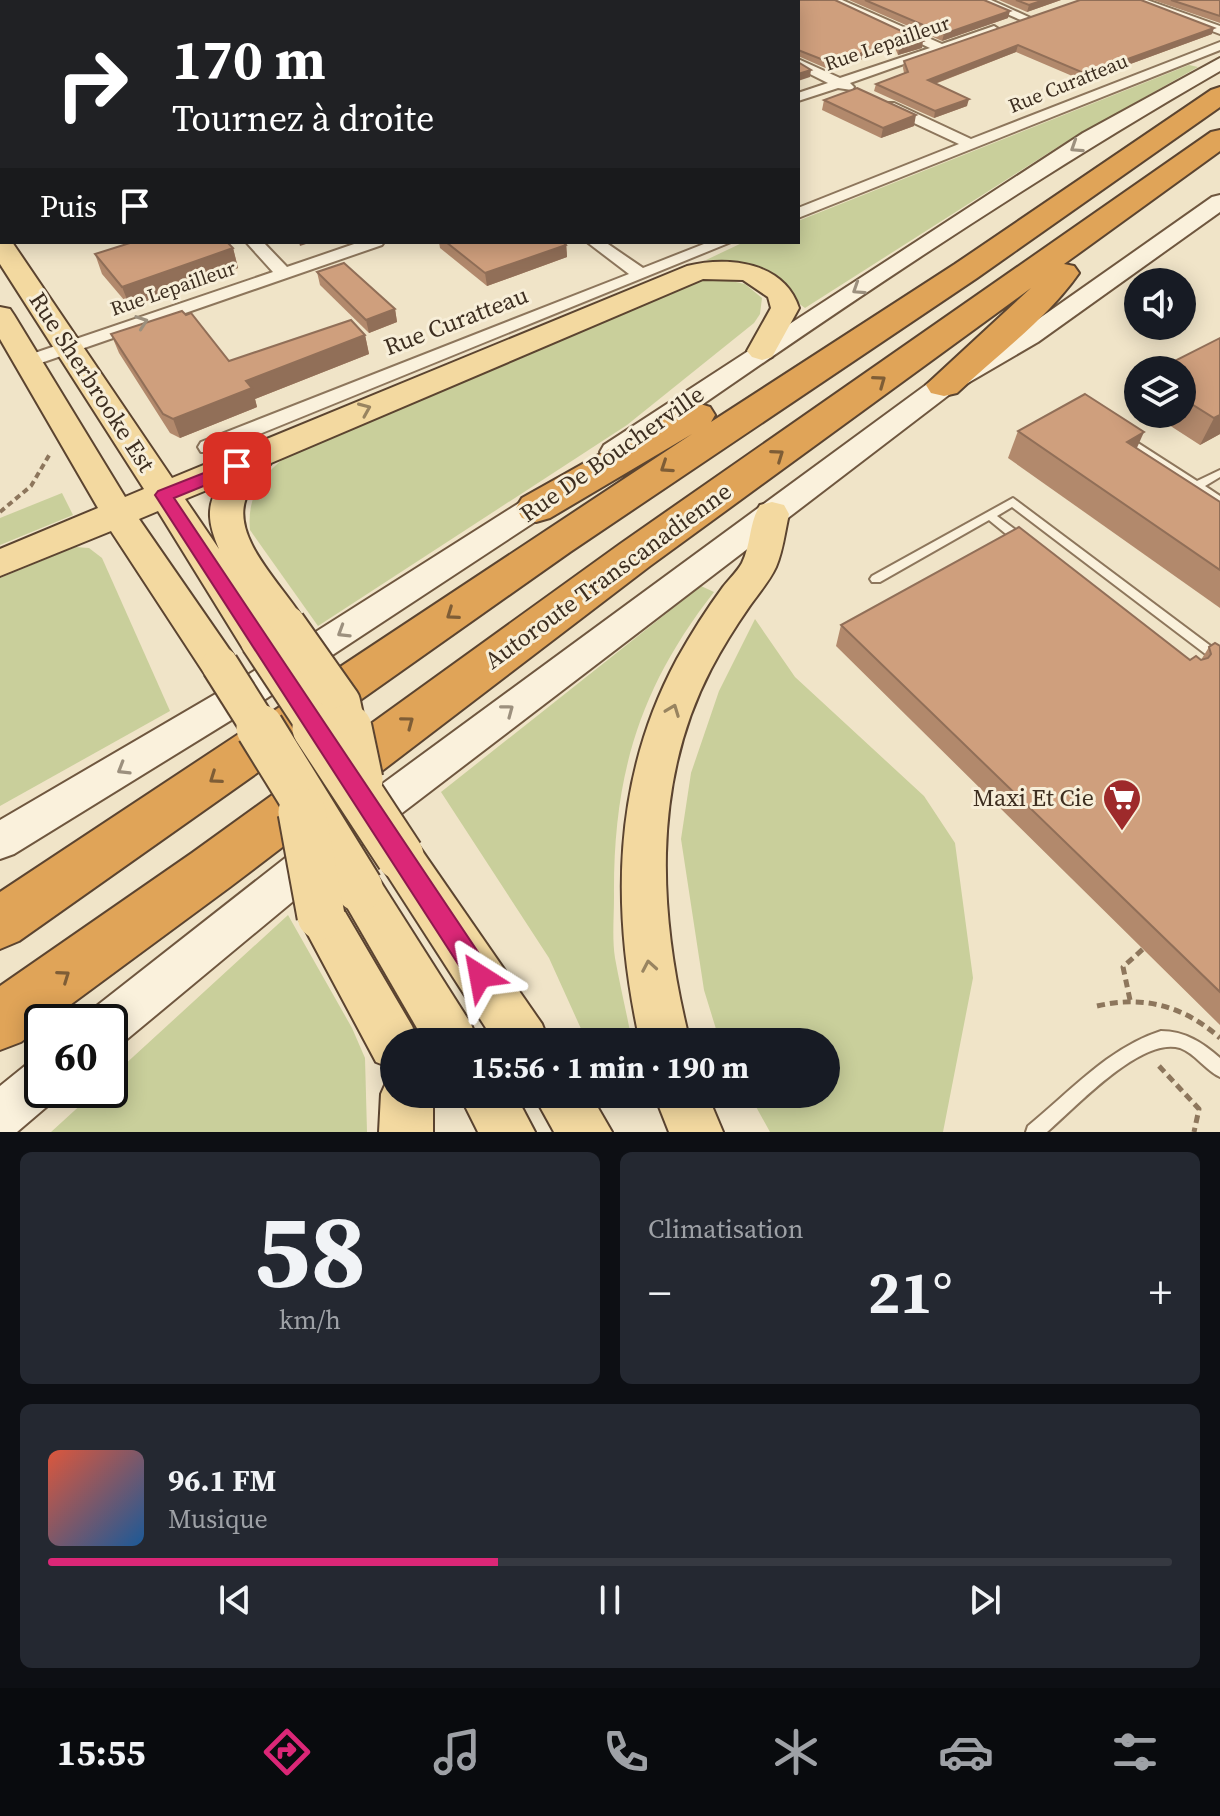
<!DOCTYPE html>
<html lang="fr">
<head>
<meta charset="utf-8">
<style>
	:root { --surface:#171b24; --page:#242831; --text:#f1f3f6; --muted:#9ea1a6; --line:#363941; --accent:#db2777 }
	body { margin:0; font-family:"Source Serif 4",serif; background:var(--page); color:var(--text); height:100vh; display:flex; flex-direction:column; font-size:30px; white-space:nowrap }
	* { box-sizing:border-box; margin:0 }
	p { font-size:26px; color:var(--muted) }
	.icon { flex:none; width:44px; height:44px; fill:none; stroke:currentColor; stroke-width:2; stroke-linecap:round; stroke-linejoin:round }
	.map { position:relative; height:1132px; overflow:hidden }
	.panel { display:flex; flex-direction:column; gap:20px; padding:20px; background:#0d0f14; flex:1 }
	.panel>* { flex:none }
	.banner { position:absolute; left:0px; top:0px; width:800px; height:244px; box-shadow:0 4px 20px #0003; background:#202124; color:#fff; overflow:hidden }
	.tools { position:absolute; left:1124px; top:268px; display:grid; gap:16px }
	.tools a { display:grid; place-items:center; width:72px; height:72px; border-radius:50%; background:var(--surface); box-shadow:0 4px 20px #0003; font-size:40px }
	.speed { position:absolute; left:24px; top:1004px; display:flex; gap:16px; font-size:40px; font-weight:700; text-align:center }
	.speed>* { display:grid; place-content:center; width:104px; height:104px; border-radius:50%; background:var(--surface); box-shadow:0 4px 20px #0003; line-height:1 }
	.speed .limit { border:4px solid #111; border-radius:12px; background:#fff; color:#111 }
	.pin { position:absolute; display:grid; place-items:center; width:68px; height:68px; color:#fff; margin:-34px; border-radius:16px; box-shadow:0 4px 12px #0006 }
	.me { position:absolute; width:88px; margin:-44px; rotate:326deg; stroke-linejoin:round; filter:drop-shadow(0 0 6px #0008) }
	.turn { display:flex; align-items:center; gap:28px; height:168px; padding:0 40px; font-size:36px }
	.turn .icon { width:104px; height:104px; stroke-width:2.5 }
	.turn b { display:block; font-size:56px; line-height:68px }
	.then { display:flex; align-items:center; height:76px; padding:0 40px; background:#0003; gap:16px; font-size:30px }
	.big { font-size:60px; font-weight:700; line-height:1.1 }
	.panel .widget { flex:1; display:flex; flex-direction:column; justify-content:center; gap:12px; min-width:0; padding:0 28px; border-radius:12px; background:var(--page) }
	.panel .dial { align-items:center; gap:0 }
	.dial b { font-size:104px; line-height:1 }
	.song { display:flex; align-items:center; gap:24px }
	.cover { width:96px; height:96px; border-radius:12px; background:linear-gradient(135deg,hsl(10 70% 55%),hsl(210 70% 35%)) }
	.played { height:8px; border-radius:4px; background:linear-gradient(90deg,var(--accent) 40%,var(--line) 40%) }
	.keys { display:flex; justify-content:space-around; direction:ltr }
	.heat { display:flex; justify-content:space-between; align-items:center; font-size:44px; direction:ltr }
	.panel .tiles { flex:1; display:grid; gap:20px; grid-template-columns:1fr 1fr }
	.widget:last-child { grid-column:span 2 }
	.trip { position:absolute; left:380px; top:1028px; width:460px; height:80px; border-radius:40px; background:var(--surface); box-shadow:0 4px 20px #0003; font-weight:700; line-height:80px; text-align:center }
	.menu { display:flex; height:128px; justify-content:space-around; align-items:center; background:#090b0e; color:var(--muted) }
	.menu .icon { width:56px; height:56px }
	.menu .selected { color:var(--accent) }
	.menu b { font-size:36px; color:var(--text) }
	.map>svg:first-child { display:block }
	.green { fill:#c9cf9b }
	.lines { fill:none; stroke-linecap:round; stroke-linejoin:round }
	.service-casing { stroke:#8d765c; stroke-width:4 }
	.minor-casing { stroke:#8d765c; stroke-width:4 }
	.secondary-casing { stroke:#6f573f; stroke-width:4 }
	.primary-casing { stroke:#5b4430; stroke-width:4 }
	.motorway-casing { stroke:#5b4430; stroke-width:4 }
	.path-far1 { stroke:#8d765c; stroke-width:4; stroke-dasharray:6 4; stroke-linecap:butt }
	.path { stroke:#8d765c; stroke-width:5; stroke-dasharray:8 5; stroke-linecap:butt }
	.service { fill:#faf1dc; fill-rule:evenodd }
	.minor { fill:#faf1dc; fill-rule:evenodd }
	.secondary { fill:#faf1dc; fill-rule:evenodd }
	.primary { fill:#f3d9a0; fill-rule:evenodd }
	.motorway { fill:#e0a458; fill-rule:evenodd }
	.primary-bridge-far1-casing { stroke:#5b4430; stroke-width:40; stroke-linecap:butt }
	.primary-bridge-casing { stroke:#5b4430; stroke-width:51; stroke-linecap:butt }
	.primary-bridge-far1 { stroke:#f3d9a0; stroke-width:36 }
	.primary-bridge { stroke:#f3d9a0; stroke-width:47 }
	.wall { fill:#b2896c }
	.shaded-wall { fill:#916f58 }
	.building { fill:#cf9f7d; stroke:#916f58; stroke-width:2 }
	.oneway { stroke:#9c907e }
	.oneway2 { stroke:#7e5d36 }
	.oneway3 { stroke:#988460 }
	.route { fill:#db2777; stroke:#8e194d; stroke-width:2 }
	.labels { text-anchor:middle; stroke-width:6; stroke-linejoin:round; paint-order:stroke }
	.far-street-label { font-size:20px; fill:#3d2e20; stroke:#f7eed8 }
	.street-label { font-size:24px; fill:#3d2e20; stroke:#f7eed8 }
	.poi-label { font-size:24px; fill:#3d2e20; stroke:#f7eed8; text-anchor:end }
</style>
</head>
<body>
<div class="map">
<svg width="1220" height="1132" viewBox="0 0 1220 1132">
	<rect width="100%" height="100%" fill="#f0e4c8"/>
	<!-- green -->
	<g class="green">
		<path d="M1189,65L1198,67L1064,143L805,308C793,301 791,288 780,280C759,265 731,263 706,260L744,242H798V221Z"/>
		<path d="M713,277L745,284L762,298L760,314L754,323L627,425L318,626L250,530C246,490 269,467 301,446L697,278Z"/>
		<polygon points="62,493 73,515 0,545 0,518"/>
		<polygon points="75,547 89,548 102,558 170,711 0,806 0,578"/>
		<path d="M701,586L714,592C639,688 613,776 614,897C614,917 612,939 615,958C620,986 627,1014 632,1042H587L549,958L441,792Z"/>
		<polygon points="755,619 795,677 924,796 955,843 973,978 943,1132 770,1132 749,1094 826,1094 826,1042 720,1042 704,990 681,839 691,773 719,691"/>
		<polygon points="288,915 352,1028 365,1058 367,1132 51,1132 97,1090 110,1090 110,1078"/>
	</g>
	<g class="lines">
		<!-- service casing -->
		<g class="service-casing">
			<g id="service">
				<polygon points="0,43 2,44 2,48 0,47"/>
				<polygon points="2,89 2,93 0,94 0,90"/>
				<polygon points="1127,436 1197,481 1220,470 1220,477 1205,486 1220,496 1220,505 1197,490 1189,490 1188,488 1189,485 1124,441 1122,439"/>
				<polygon points="1013,498 1220,653 1220,664 1216,662 1012,507 997,516 1025,537 1026,540 1025,543 1017,543 989,520 880,582 872,582 870,579 872,576"/>
				<path d="M1161,1031C1185,1031 1203,1043 1220,1058V1077C1205,1070 1196,1054 1180,1048C1141,1036 1075,1108 1047,1132H1026L1028,1126C1070,1092 1108,1048 1161,1031Z"/>
			</g>
		</g>
		<!-- minor casing -->
		<g class="minor-casing">
			<g id="minor">
				<polygon points="15,0 27,0 29,2 17,2"/>
				<polygon points="827,0 842,0 942,44 994,26 1000,30 850,83 854,87 852,90 838,88 798,101 798,93 828,83 798,68 798,59 840,78 930,48"/>
				<polygon points="975,0 991,0 1033,19 1023,21"/>
				<polygon points="1130,0 1147,0 1220,26 1220,34"/>
				<polygon points="1220,42 1220,50 798,218 798,208 959,144 884,109 884,103 894,103 971,139"/>
				<polygon points="246,242 263,242 287,267 360,242 384,242 382,245 35,365 29,366 20,361 23,357 273,272"/>
				<polygon points="587,242 605,242 643,268 709,242 731,242 215,452 201,452 198,447 201,442 629,274"/>
			</g>
		</g>
		<!-- secondary casing -->
		<g class="secondary-casing">
			<g id="secondary">
				<path d="M1220,58V71C1015,189 819,323 624,459L614,462L604,459L600,452L604,445L1083,133Z"/>
				<polygon points="1220,195 1220,212 1038,342 954,391 368,839 126,1040 110,1046 110,1022 89,1022 94,1008 340,815 934,379 1020,332 1212,197"/>
				<polygon points="557,483 568,486 572,493 568,500 267,698 14,854 0,859 0,820 243,678 546,486"/>
				<polygon points="42,1058 42,1090 61,1090 58,1097 17,1132 0,1132 0,1086 26,1065"/>
			</g>
		</g>
		<!-- primary casing -->
		<g class="primary-casing">
			<g id="primary">
				<path d="M0,236L2,242H12L172,478L687,266C729,256 784,262 799,308L772,357L762,360L752,357L747,351L771,308L768,297L743,280L703,279L271,463C263,474 251,485 246,498C230,540 288,590 306,624L300,634L287,639L275,635L278,641L273,652L259,656L245,652L158,511L139,519L240,665L234,676L220,680L206,676L111,531L0,576V549L98,508L0,339V307L10,309L14,315L125,497L144,489L0,264ZM219,485C205,508 209,525 219,549L185,499Z"/>
				<path d="M772,502L784,505L789,514C785,531 783,551 776,567C769,582 758,594 749,607C735,627 722,648 711,669C650,786 659,919 690,1042H640C611,910 612,780 677,659C691,634 706,610 723,587C729,579 737,572 742,563C751,545 749,523 760,505Z"/>
				<polygon points="400,836 416,842 542,1024 549,1042 495,1042 384,870 378,856 384,842"/>
				<polygon points="359,867 375,873 471,1024 478,1042 425,1042 336,888 343,873"/>
				<polygon points="321,894 338,900 412,1026 419,1042 394,1042 394,1069 376,1062 298,916 304,900"/>
				<polygon points="394,1073 394,1094 433,1094 433,1132 379,1132 381,1094 389,1076"/>
				<polygon points="459,1094 515,1094 535,1132 478,1132"/>
				<polygon points="533,1094 590,1094 612,1132 554,1132"/>
				<polygon points="654,1094 707,1094 723,1132 669,1132"/>
			</g>
		</g>
		<!-- motorway casing -->
		<g class="motorway-casing">
			<g id="motorway">
				<polygon points="1220,87 1220,107 977,278 570,552 19,941 0,949 0,892 692,434 550,518 536,522 522,518 516,508 522,498 684,407 697,403 710,407 715,415 711,422 955,264 1211,90"/>
				<path d="M1220,130V151L1064,264L1074,266L1079,273C1047,319 997,355 957,393L944,396L931,393L926,385L1031,288L650,566L230,887L47,1022H42V1026L21,1042L0,1050V986L192,853L620,544L1211,132Z"/>
			</g>
		</g>
		<!-- path-far1 -->
		<polyline class="path-far1" points="0,512 31,486 51,452"/>
		<!-- path -->
		<g class="path">
			<polyline points="1130,1000 1123,967 1143,949"/>
			<path d="M1097,1006C1144,995 1184,1006 1220,1038"/>
			<polyline points="1159,1066 1199,1109 1194,1132"/>
		</g>
		<!-- service -->
		<use href="#service" class="service"/>
		<!-- minor -->
		<use href="#minor" class="minor"/>
		<!-- secondary -->
		<use href="#secondary" class="secondary"/>
		<!-- primary -->
		<use href="#primary" class="primary"/>
		<!-- motorway -->
		<use href="#motorway" class="motorway"/>
		<!-- primary-bridge-far1 casing -->
		<g class="primary-bridge-far1-casing">
			<g id="primary-bridge-far1">
				<polyline points="287,624 342,702 348,730"/>
				<polyline points="259,641 318,730"/>
				<polyline points="220,665 261,730"/>
			</g>
		</g>
		<!-- primary-bridge casing -->
		<g class="primary-bridge-casing">
			<g id="primary-bridge">
				<polyline points="260,728 359,888"/>
				<polyline points="316,728 400,856"/>
				<polyline points="348,728 359,780"/>
				<polyline points="302,812 321,916"/>
			</g>
		</g>
		<!-- primary-bridge-far1 -->
		<use href="#primary-bridge-far1" class="primary-bridge-far1"/>
		<!-- primary-bridge -->
		<use href="#primary-bridge" class="primary-bridge"/>
	</g>
	<!-- wall -->
	<g class="wall">
		<polygon points="42,0 835,0 922,48 898,55 895,48 830,70 798,56 798,2 44,2"/>
		<polygon points="849,0 984,0 1008,18 942,41"/>
		<polygon points="999,0 1061,0 1027,12"/>
		<polygon points="1080,0 1212,34 1084,81 1016,52 935,84 967,106 934,118 874,91 876,84 904,73 903,68 904,61"/>
		<polygon points="1153,0 1220,0 1220,23"/>
		<polygon points="824,100 914,126 881,138 822,110"/>
		<polygon points="439,242 566,242 567,257 487,286 440,248"/>
		<polygon points="233,248 238,268 130,307 102,274 95,254"/>
		<polygon points="317,272 395,309 397,322 369,333 320,285"/>
		<polygon points="111,334 229,361 365,335 369,354 255,399 257,407 180,438 170,433 119,353"/>
		<polygon points="1220,338 1220,434 1200,445 1152,414 1182,414 1182,370"/>
		<polygon points="1018,431 1137,448 1220,502 1220,608 1008,458"/>
		<polygon points="841,625 1190,660 1201,660 1209,647 1220,646 1220,1025 836,646"/>
	</g>
	<!-- shaded-wall -->
	<g class="shaded-wall">
		<polygon points="1044,0 1061,0 1027,12 1029,5"/>
		<polygon points="0,4 2,9 2,29 0,30"/>
		<polygon points="1010,11 1008,18 942,41 944,34"/>
		<polygon points="1214,28 1212,34 1084,81 1086,74"/>
		<polygon points="923,41 922,48 898,55 899,49"/>
		<polygon points="897,42 895,48 830,70 831,63"/>
		<polygon points="1018,45 1016,52 926,87 928,80"/>
		<polygon points="811,70 810,77 798,81 798,74"/>
		<polygon points="969,99 967,106 934,118 935,111"/>
		<polygon points="916,115 914,126 881,138 883,128"/>
		<polygon points="2,130 2,151 0,151 0,131"/>
		<polygon points="299,242 312,242 300,246"/>
		<polygon points="560,242 566,242 567,257 487,286 485,273"/>
		<polygon points="233,248 238,268 130,307 122,287"/>
		<polygon points="395,309 397,322 369,333 366,320"/>
		<polygon points="365,335 369,354 255,399 257,407 180,438 173,419 246,381"/>
		<polygon points="1220,415 1220,434 1200,445 1214,418"/>
		<polygon points="1144,432 1132,459 1127,442"/>
	</g>
	<!-- building -->
	<g class="building">
		<polygon points="46,0 835,0 923,41 899,49 897,42 831,63 798,50 798,2 48,2"/>
		<polygon points="865,0 984,0 1010,11 944,34"/>
		<polygon points="1016,0 1044,0 1029,5"/>
		<polygon points="1080,0 1141,0 1214,28 1086,74 1018,45 928,80 969,99 935,111 876,84 908,72 904,61"/>
		<polygon points="1171,0 1220,0 1220,16"/>
		<polygon points="798,62 811,70 798,74"/>
		<polygon points="857,88 916,115 883,128 824,100"/>
		<polygon points="0,93 2,93 2,130 0,131"/>
		<polygon points="133,242 227,242 233,248 122,287 95,254"/>
		<polygon points="446,242 563,242 566,245 485,273"/>
		<polygon points="344,263 395,309 366,320 317,272"/>
		<polygon points="182,311 186,315 191,313 229,361 351,320 365,335 246,381 252,388 173,419 163,414 111,334"/>
		<polygon points="1220,338 1220,415 1214,418 1182,398 1182,370 1157,370"/>
		<polygon points="1085,394 1144,432 1127,442 1220,502 1220,570 1018,431"/>
		<polygon points="1019,527 1190,660 1196,656 1201,660 1208,658 1211,654 1209,647 1215,643 1220,646 1220,992 841,625"/>
	</g>
	<!-- one-way arrows -->
	<defs><path id="oneway-chevron" d="M-2-3.5L2.5 0L-2 3.5" fill="none" stroke-width="1.6" stroke-linecap="round" stroke-linejoin="round" transform="scale(2)"/></defs>
	<g class="oneway">
		<use href="#oneway-chevron" transform="translate(1076 147) rotate(147)"/>
		<use href="#oneway-chevron" transform="translate(858 289) rotate(147)"/>
		<use href="#oneway-chevron" transform="translate(142 322) rotate(-19)"/>
		<use href="#oneway-chevron" transform="translate(343 632) rotate(148)"/>
		<use href="#oneway-chevron" transform="translate(508 710) rotate(-37)"/>
		<use href="#oneway-chevron" transform="translate(123 769) rotate(149)"/>
	</g>
	<g class="oneway2">
		<use href="#oneway-chevron" transform="translate(880 381) rotate(-36)"/>
		<use href="#oneway-chevron" transform="translate(778 455) rotate(-35)"/>
		<use href="#oneway-chevron" transform="translate(666 467) rotate(146)"/>
		<use href="#oneway-chevron" transform="translate(452 614) rotate(145)"/>
		<use href="#oneway-chevron" transform="translate(408 722) rotate(-37)"/>
		<use href="#oneway-chevron" transform="translate(215 778) rotate(145)"/>
		<use href="#oneway-chevron" transform="translate(64 976) rotate(-35)"/>
	</g>
	<g class="oneway3">
		<use href="#oneway-chevron" transform="translate(365 409) rotate(-23)"/>
		<use href="#oneway-chevron" transform="translate(673 710) rotate(-69)"/>
		<use href="#oneway-chevron" transform="translate(649 966) rotate(-100)"/>
	</g>
	<!-- route -->
	<polygon class="route" points="237,460 245,466 243,470 174,498 488,967 492,976 488,984 480,988 471,984 155,495 158,491"/>
	<!-- icons -->
	<defs>
		<g id="supermarket-pin" transform="scale(2)"><path d="M0 17L-7.5 6A9.5 9.5 0 1 1 7.5 6Z" fill="#9e2a2b" stroke="#f7eed8"/><path d="M-6-5.5h2.5l.6 2H6L4.5 2H-2.5L-4.4-4H-6ZM-1.5 3.2a1.3 1.3 0 1 0 .1 0ZM3 3.2a1.3 1.3 0 1 0 .1 0Z" fill="#fff"/></g>
	</defs>
	<g fill-rule="evenodd">
		<use href="#supermarket-pin" x="1122" y="798"/>
	</g>
	<g class="labels">
		<!-- far-street labels -->
		<g class="far-street-label">
			<text transform="translate(887 43) rotate(-19)" y="7">Rue Lepailleur</text>
			<text transform="translate(1068 83) rotate(-22)" y="7">Rue Curatteau</text>
			<text transform="translate(173 288) rotate(-19)" y="7">Rue Lepailleur</text>
		</g>
		<!-- street labels -->
		<g class="street-label">
			<text transform="translate(456 321) rotate(-21)" y="8">Rue Curatteau</text>
			<text transform="translate(92 382) rotate(57)" y="8">Rue Sherbrooke Est</text>
			<text transform="translate(612 454) rotate(-35)" y="8">Rue De Boucherville</text>
			<text transform="translate(608 576) rotate(-36)" y="8">Autoroute Transcanadienne</text>
		</g>
		<!-- poi labels -->
		<g class="poi-label">
			<text x="1094" y="806">Maxi Et Cie</text>
		</g>
	</g>
</svg>
<div class="tools">
<a><svg class="icon" aria-label="sound" viewBox="0 0 24 24"><path d="M4 9h4l5-4v14l-5-4H4zM17 9q2 3 0 6"/></svg></a>
<a><svg class="icon" aria-label="layers" viewBox="0 0 24 24"><path d="M12 4l9 5-9 5-9-5zM3 14l9 5 9-5"/></svg></a>
</div>
<div class="speed"><div class="limit">60</div></div>
<div class="pin" style="left:237px;top:466px;background:#d93025"><svg class="icon" aria-label="arrive" viewBox="0 0 24 24"><path d="M6 21V4h12l-3 4 3 4H6"/></svg></div>
<svg class="me" style="left:480px;top:976px" viewBox="-20 -20 40 40"><path d="M0-17L14 15 0 8-14 15z" fill="#db2777" stroke="#fff" stroke-width="4"/></svg>
<div class="trip">15:56 · 1 min · 190 m</div>
<div class="banner">
<div class="turn"><svg class="icon" aria-label="right" viewBox="0 0 24 24"><path d="M7 20v-9h11M14 6l5 5-5 5"/></svg><div><b>170 m</b>Tournez à droite</div></div>
<div class="then">Puis<svg class="icon" aria-label="arrive" viewBox="0 0 24 24"><path d="M6 21V4h12l-3 4 3 4H6"/></svg></div>
</div>
</div>
<section class="panel">
<div class="tiles">
<div class="widget dial"><b>58</b><p>km/h</p></div>
<div class="widget"><p>Climatisation</p>
<div class="heat"><a>−</a><b class="big">21°</b><a>+</a></div>
</div>
<div class="widget">
<div class="song"><i class="cover"></i><div><b>96.1 FM</b><p>Musique</p></div></div>
<div class="played"></div>
<div class="keys"><svg class="icon" aria-label="previous" viewBox="0 0 24 24"><path d="M18 5L8 12l10 7zM5 5v14"/></svg><svg class="icon" aria-label="pause" viewBox="0 0 24 24"><path d="M8 5v14M16 5v14"/></svg><svg class="icon" aria-label="next" viewBox="0 0 24 24"><path d="M6 5l10 7-10 7zM19 5v14"/></svg></div>
</div>
</div>
</section>
<nav class="menu">
<b>15:55</b>
<svg class="icon selected" aria-label="directions" viewBox="0 0 24 24"><path d="M12 3l9 9-9 9-9-9zM9 14v-3h6M13 9l2 2-2 2"/></svg>
<svg class="icon" aria-label="music" viewBox="0 0 24 24"><path d="M9 18V5l10-2v13"/><circle cx="6" cy="18" r="3"/><circle cx="16" cy="16" r="3"/></svg>
<svg class="icon" aria-label="phone" viewBox="0 0 24 24"><path d="M5 4h4l2 5-3 2q2 4 5 5l2-3 5 2v4C11 20 4 13 5 4z"/></svg>
<svg class="icon" aria-label="climate" viewBox="0 0 24 24"><path d="M12 3v18M4 7l16 10M4 17L20 7"/></svg>
<svg class="icon" aria-label="car" viewBox="0 0 24 24"><path d="M5 17H2v-5l4-1 3-4h7l3 4 3 1v5h-3M9 17h6M6 11h13"/><circle cx="7" cy="17" r="2"/><circle cx="17" cy="17" r="2"/></svg>
<svg class="icon" aria-label="filters" viewBox="0 0 24 24"><path d="M4 7h16M4 17h16"/><circle cx="9" cy="7" r="2"/><circle cx="15" cy="17" r="2"/></svg>
</nav>
</body>
</html>
